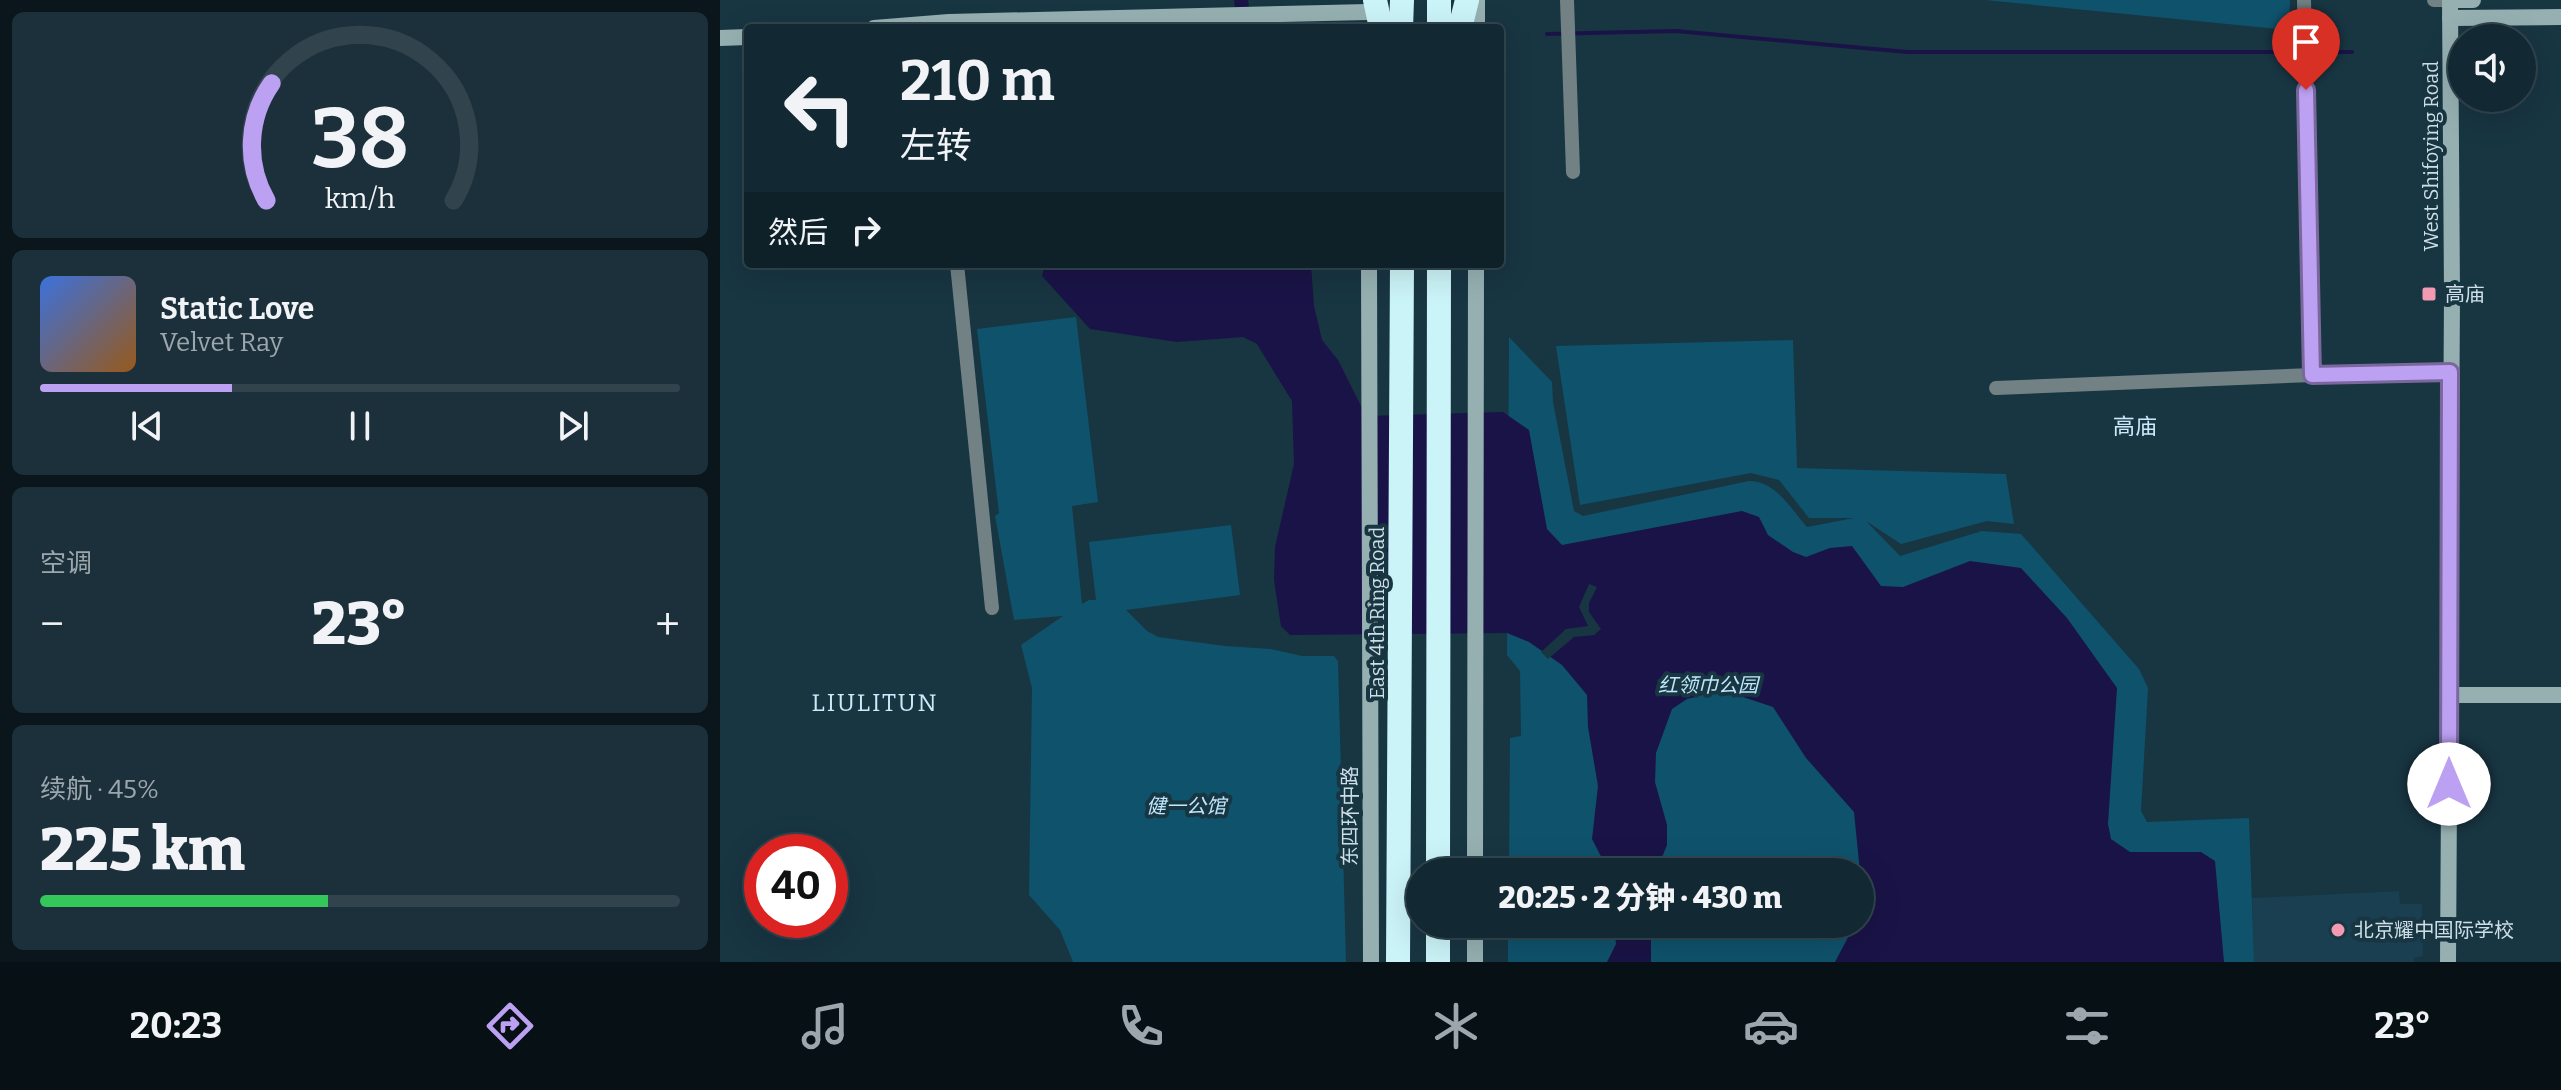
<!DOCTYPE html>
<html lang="zh">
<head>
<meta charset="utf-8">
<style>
	:root { --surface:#122832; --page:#1b303a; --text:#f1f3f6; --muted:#9ca6ac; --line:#31444d; --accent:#bca0f2 }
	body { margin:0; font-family:Bitter,"Noto Sans SC",serif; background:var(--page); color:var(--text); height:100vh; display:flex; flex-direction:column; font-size:30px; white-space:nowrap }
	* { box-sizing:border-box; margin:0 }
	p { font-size:26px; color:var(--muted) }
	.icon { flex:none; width:44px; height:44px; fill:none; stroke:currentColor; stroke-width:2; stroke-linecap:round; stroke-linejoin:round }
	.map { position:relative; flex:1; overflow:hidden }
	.drawer { display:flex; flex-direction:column; gap:12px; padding:12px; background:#0a161c; width:720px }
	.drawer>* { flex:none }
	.banner { position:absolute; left:24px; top:24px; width:760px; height:244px; border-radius:8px; box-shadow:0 8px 32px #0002,0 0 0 2px var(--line); background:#122832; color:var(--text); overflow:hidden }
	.controls { position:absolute; left:1728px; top:24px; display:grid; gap:16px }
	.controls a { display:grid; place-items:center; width:88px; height:88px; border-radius:50%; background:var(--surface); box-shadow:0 8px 32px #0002,0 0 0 2px var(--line); font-size:40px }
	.speed { position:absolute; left:24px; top:834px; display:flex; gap:16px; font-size:40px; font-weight:700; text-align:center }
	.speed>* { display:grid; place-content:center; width:104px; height:104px; border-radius:50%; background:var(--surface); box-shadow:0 8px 32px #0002,0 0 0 2px var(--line); line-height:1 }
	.speed .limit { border:12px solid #d22; background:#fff; color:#111 }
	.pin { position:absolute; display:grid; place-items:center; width:68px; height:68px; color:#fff; margin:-82px -34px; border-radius:50% 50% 50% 0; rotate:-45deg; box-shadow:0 0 8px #0007 }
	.pin .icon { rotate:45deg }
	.me { position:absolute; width:88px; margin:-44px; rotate:0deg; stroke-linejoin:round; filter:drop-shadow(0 0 6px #0008) }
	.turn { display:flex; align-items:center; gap:28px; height:168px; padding:0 24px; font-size:36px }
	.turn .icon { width:104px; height:104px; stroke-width:2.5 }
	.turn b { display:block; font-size:56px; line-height:68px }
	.then { display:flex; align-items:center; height:76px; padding:0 24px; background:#0003; gap:16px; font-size:30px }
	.big { font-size:60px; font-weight:800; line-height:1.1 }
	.drawer .card { flex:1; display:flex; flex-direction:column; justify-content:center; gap:12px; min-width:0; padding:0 28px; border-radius:12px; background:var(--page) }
	.drawer .dial { align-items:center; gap:0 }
	.dial svg { height:208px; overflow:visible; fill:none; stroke:var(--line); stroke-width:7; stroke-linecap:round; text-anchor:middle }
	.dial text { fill:var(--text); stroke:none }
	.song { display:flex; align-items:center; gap:24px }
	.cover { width:96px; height:96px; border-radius:12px; background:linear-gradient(135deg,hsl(220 70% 55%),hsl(30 70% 35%)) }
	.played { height:8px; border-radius:4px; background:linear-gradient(90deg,var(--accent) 30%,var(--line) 30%) }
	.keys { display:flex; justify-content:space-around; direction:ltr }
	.heat { display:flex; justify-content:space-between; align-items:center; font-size:44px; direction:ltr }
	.charge { height:12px; border-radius:6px; background:linear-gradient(90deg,#34c759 45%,var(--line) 0) }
	.trip { position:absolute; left:686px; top:858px; width:468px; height:80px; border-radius:40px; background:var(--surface); box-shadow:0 8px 32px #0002,0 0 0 2px var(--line); font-weight:800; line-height:80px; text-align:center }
	.tabs { display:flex; height:128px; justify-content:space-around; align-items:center; background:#071014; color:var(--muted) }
	.tabs .icon { width:56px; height:56px }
	.tabs .selected { color:var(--accent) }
	.tabs b { font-size:36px; color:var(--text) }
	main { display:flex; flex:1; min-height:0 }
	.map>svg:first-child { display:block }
	.built { fill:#193f50 }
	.green { fill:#0f526c }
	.water { fill:#1a1347 }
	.pier { fill:#183542 }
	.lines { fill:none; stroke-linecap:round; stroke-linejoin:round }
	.stream { stroke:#1a1347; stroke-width:4 }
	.canal { stroke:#1a1347; stroke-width:14 }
	.street { stroke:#728284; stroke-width:14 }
	.secondary { stroke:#96b0b2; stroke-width:16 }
	.highway { stroke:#cbf4f8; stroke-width:24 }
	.route-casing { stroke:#7a689d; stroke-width:20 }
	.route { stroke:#bca0f2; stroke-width:14 }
	.poi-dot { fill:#f19ab1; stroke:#183542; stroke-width:3 }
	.labels { text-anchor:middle; stroke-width:8; stroke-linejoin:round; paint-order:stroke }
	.street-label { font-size:20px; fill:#cddee6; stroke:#183542 }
	.poi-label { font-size:20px; fill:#cddee6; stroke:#183542; text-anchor:start }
	.park-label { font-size:20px; font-style:italic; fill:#bfe6fa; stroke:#183542 }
	.neighbourhood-label { font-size:22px; fill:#c8eafb; stroke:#183542 }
	.quarter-label { font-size:24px; letter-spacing:2px; fill:#c8eafb; stroke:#183542 }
</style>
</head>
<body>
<main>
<section class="drawer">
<div class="card dial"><svg viewBox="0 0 100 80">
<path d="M14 69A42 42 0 1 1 86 69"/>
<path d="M14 69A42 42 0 0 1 16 24" stroke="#bca0f2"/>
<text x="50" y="56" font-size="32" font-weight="700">38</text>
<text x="50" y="72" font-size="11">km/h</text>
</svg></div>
<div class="card">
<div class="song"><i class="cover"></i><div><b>Static Love</b><p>Velvet Ray</p></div></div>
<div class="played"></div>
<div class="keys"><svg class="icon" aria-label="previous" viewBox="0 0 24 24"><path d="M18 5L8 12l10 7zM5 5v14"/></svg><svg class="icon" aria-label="pause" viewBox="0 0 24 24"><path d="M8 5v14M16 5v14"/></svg><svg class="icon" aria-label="next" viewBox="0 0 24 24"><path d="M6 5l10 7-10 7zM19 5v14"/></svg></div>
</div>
<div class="card"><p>空调</p>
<div class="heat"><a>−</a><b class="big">23°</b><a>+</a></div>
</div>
<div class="card"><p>续航 · 45%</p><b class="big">225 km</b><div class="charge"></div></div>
</section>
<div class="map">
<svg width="1841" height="962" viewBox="0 0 1841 962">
	<rect width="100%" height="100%" fill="#183542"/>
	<!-- built -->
	<polygon class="built" points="1679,891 1680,904 1702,904 1703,956 1694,958 1694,962 1534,962 1532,898"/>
	<!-- green -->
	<g class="green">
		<polygon points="1265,0 1570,0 1569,30"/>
		<polygon points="356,317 378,502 352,506 362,604 369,600 376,600 369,542 511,525 520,595 406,610 427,631 438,637 505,646 551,649 582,656 614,656 618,661 626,962 353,962 340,930 309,895 312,688 301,645 343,616 294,620 275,516 279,513 257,329"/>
		<path d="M789,337L832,382L833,402L854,511L863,516L1029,481C1056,481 1070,508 1087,527L1134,518H1089L1059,480L1031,473L860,505L836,346L1073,340L1077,468L1286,474L1294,524L1267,521L1181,544L1146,521L1180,556L1262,531L1301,534L1419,669L1428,688L1421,811L1427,822L1529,818L1534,962H788V924H1140V872H789L790,738L801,736L800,671L787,655Z"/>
	</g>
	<!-- water -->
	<g class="water">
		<polygon points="325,264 591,264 594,306 602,340 618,360 646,416 783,412 809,430 827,529 842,545 1022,511 1039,517 1048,535 1073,552 1086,557 1110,548 1132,546 1161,586 1183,587 1250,561 1301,568 1347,618 1397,688 1388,824 1391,839 1410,852 1481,852 1495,861 1504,962 1115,962 1135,924 1140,924 1140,872 1134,812 1086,758 1053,707 1002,690 967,699 952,709 936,753 935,782 947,825 947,845 936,872 889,872 872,839 878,786 868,727 867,695 842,665 809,642 787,633 570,635 561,626 554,580 555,547 574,464 572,401 537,344 523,337 457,342 370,329 322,276"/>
		<polygon points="894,924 931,924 931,962 887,962 896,944"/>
	</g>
	<!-- pier -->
	<polygon class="pier" points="869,584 877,587 869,603 869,612 881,629 874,635 854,637 828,659 821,652 846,629 868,626 859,607"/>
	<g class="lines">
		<!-- stream -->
		<polyline class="stream" points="827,34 956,31 1187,52 1632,52"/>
		<!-- canal -->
		<polyline class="canal" points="521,0 525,28"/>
		<!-- street -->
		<g class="street">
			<polyline points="847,0 853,172"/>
			<polyline points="1584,0 1592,375"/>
			<polyline points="1714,0 1730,0"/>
			<polyline points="237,264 272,608"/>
			<polyline points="1276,388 1592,375 1730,372"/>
		</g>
		<!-- secondary -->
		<g class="secondary">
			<polyline points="757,0 757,28"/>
			<polyline points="1730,0 1753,0"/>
			<polyline points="1730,18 1841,17"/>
			<polyline points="154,28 229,22 648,12"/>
			<polyline points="0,38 28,37"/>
			<polyline points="649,264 651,962"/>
			<polyline points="1729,695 1841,695"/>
			<polyline points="755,872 756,264"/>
			<polyline points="755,962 755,924"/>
			<polyline points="1728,962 1732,295 1730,0"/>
		</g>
		<!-- highway -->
		<g class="highway">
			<polyline points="655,0 661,28"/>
			<polyline points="719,0 719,28"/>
			<polyline points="681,28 682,0"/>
			<polyline points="740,28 747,0"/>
			<polyline points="718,872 719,264"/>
			<polyline points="678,962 682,264"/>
			<polyline points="718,962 718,924"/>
		</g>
	</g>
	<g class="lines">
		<!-- route casing -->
		<g class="route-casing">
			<polyline id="route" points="1586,90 1592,375 1730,372 1729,784"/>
		</g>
		<!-- route -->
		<use href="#route" class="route"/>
	</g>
	<!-- markers -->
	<g class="poi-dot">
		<rect x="1701" y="286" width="16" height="16" rx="4"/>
		<circle cx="1618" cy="930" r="8"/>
	</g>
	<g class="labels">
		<!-- street labels -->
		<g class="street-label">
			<text transform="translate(1711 156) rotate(-90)" y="7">West Shifoying Road</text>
			<text transform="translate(657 613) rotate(-90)" y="7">East 4th Ring Road</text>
			<text transform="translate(630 816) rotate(-90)" y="7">东四环中路</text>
		</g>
		<!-- poi labels -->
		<g class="poi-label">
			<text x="1725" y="301">高庙</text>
			<text x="1634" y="937">北京耀中国际学校</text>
		</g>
		<!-- park labels -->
		<g class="park-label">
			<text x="988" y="692">红领巾公园</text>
			<text x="466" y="813">健一公馆</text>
		</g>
		<!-- neighbourhood labels -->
		<g class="neighbourhood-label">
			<text x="1415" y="434">高庙</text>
		</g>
		<!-- quarter labels -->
		<g class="quarter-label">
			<text x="155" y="711">LIULITUN</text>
		</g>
	</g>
</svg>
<div class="controls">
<a><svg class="icon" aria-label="sound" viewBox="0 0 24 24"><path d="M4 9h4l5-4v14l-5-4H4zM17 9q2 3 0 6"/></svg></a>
</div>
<div class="speed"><div class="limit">40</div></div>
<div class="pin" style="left:1586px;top:90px;background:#d93025"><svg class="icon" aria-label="arrive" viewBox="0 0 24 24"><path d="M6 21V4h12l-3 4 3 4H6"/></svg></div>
<svg class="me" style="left:1729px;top:784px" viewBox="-20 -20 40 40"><circle r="19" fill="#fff"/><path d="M0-13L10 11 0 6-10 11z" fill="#bca0f2"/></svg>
<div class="trip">20:25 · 2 分钟 · 430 m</div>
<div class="banner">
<div class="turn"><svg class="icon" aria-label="left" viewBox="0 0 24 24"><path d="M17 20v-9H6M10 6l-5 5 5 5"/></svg><div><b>210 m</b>左转</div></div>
<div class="then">然后<svg class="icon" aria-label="right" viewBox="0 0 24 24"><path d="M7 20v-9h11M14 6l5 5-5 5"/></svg></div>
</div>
</div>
</main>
<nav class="tabs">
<b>20:23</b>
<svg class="icon selected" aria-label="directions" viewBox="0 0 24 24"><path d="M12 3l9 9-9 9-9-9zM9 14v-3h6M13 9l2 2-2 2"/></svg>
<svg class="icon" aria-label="music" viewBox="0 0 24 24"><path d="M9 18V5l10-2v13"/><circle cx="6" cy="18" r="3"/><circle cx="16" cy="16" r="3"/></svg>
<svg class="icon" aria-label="phone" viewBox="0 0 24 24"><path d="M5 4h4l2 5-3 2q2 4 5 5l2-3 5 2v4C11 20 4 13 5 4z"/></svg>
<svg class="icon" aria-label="climate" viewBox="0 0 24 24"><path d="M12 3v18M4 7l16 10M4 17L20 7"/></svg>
<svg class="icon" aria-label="car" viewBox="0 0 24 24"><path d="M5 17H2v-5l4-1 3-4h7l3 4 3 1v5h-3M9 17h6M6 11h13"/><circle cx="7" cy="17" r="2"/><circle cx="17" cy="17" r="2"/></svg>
<svg class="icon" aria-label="filters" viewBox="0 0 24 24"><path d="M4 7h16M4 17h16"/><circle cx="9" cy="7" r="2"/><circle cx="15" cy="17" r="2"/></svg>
<b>23°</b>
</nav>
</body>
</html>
